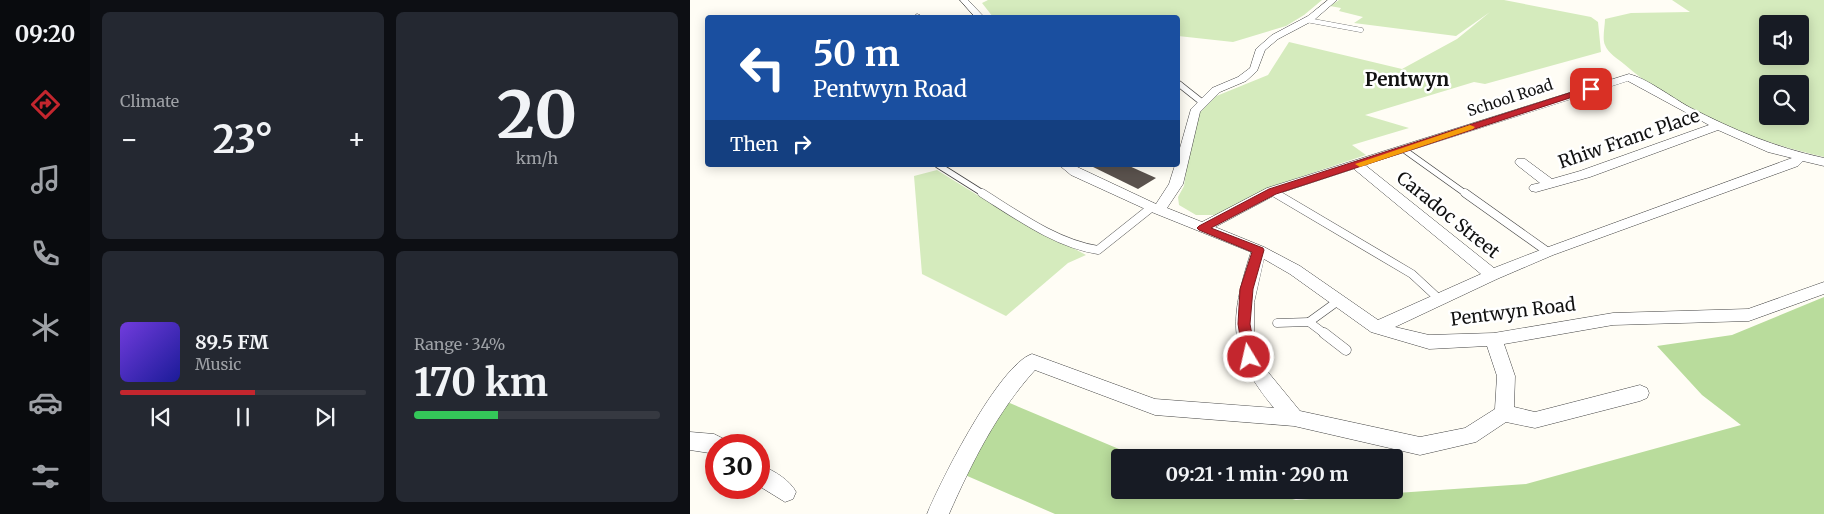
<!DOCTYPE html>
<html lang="en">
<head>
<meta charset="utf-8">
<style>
	:root { --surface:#171b24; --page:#242831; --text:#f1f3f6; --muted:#9ea1a6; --line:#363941; --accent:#c4262e }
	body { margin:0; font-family:Merriweather,serif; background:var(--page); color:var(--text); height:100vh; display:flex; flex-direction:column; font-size:19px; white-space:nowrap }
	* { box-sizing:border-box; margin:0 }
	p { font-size:16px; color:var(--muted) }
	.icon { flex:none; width:28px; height:28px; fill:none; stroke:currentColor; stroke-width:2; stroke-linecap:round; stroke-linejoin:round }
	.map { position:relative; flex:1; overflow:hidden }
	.sheet { display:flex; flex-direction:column; gap:12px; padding:12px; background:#0d0f14; width:600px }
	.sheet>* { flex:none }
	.top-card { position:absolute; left:15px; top:15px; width:475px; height:152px; border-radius:5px; box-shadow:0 2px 12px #0003; background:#1a4fa0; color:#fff; overflow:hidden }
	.tools { position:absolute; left:1069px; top:15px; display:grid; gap:10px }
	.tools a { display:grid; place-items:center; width:50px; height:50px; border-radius:5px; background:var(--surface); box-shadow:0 2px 12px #0003; font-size:25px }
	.speed { position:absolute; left:15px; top:434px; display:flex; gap:10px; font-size:25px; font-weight:700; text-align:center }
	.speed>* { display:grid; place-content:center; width:65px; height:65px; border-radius:50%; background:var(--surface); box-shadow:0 2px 12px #0003; line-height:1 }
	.speed .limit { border:8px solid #d22; background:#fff; color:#111 }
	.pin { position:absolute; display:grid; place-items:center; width:42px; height:42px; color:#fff; margin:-21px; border-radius:10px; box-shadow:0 2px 8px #0006 }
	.me { position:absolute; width:55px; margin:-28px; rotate:351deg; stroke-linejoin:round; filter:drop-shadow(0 0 4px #0008) }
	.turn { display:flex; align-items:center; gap:18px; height:105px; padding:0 25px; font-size:22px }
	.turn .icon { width:65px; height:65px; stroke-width:2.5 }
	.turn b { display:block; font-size:35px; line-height:42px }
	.then { display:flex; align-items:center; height:48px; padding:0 25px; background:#0003; gap:10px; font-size:19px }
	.big { font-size:38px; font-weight:700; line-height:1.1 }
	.sheet .tile { flex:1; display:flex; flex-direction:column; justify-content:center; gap:8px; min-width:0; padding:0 18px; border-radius:8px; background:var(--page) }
	.sheet .dial { align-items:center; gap:0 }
	.dial b { font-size:65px; line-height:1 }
	.song { display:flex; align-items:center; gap:15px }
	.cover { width:60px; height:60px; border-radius:8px; background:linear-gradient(135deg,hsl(260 70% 55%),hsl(240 70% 35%)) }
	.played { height:5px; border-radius:2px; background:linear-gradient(90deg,var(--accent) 55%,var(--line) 55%) }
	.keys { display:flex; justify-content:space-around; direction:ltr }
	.heat { display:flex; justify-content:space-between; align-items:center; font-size:28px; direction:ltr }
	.charge { height:8px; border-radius:4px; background:linear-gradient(90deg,#34c759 34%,var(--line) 0) }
	.sheet .tiles { flex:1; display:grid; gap:12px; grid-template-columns:repeat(2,1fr) }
	.trip { position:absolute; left:421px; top:449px; width:292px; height:50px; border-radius:5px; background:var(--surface); box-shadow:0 2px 12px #0003; font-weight:700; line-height:50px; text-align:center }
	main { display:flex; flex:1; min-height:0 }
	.menu { display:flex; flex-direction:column; width:90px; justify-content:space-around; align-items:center; background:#090b0e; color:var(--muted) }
	.menu .icon { width:35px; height:35px }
	.menu .current { color:var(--accent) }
	.menu b { font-size:22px; color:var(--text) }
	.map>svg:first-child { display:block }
	.green { fill:#d5ebbd; fill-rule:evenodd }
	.forest { fill:#b9dc9c }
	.building { fill:#5a524d }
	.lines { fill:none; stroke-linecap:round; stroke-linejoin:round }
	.service-far3-casing { stroke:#444; stroke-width:5 }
	.service-far2-casing { stroke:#444; stroke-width:7 }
	.service-far1-casing { stroke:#444; stroke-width:9 }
	.service-casing { stroke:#444; stroke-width:11 }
	.minor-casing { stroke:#444; stroke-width:1 }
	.service-far3 { stroke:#fff; stroke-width:4.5 }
	.service-far2 { stroke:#fff; stroke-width:5.5 }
	.service-far1 { stroke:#fff; stroke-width:8 }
	.service { stroke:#fff; stroke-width:10 }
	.minor { fill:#fff; fill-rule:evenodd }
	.route { fill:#c4262e; stroke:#7f191e }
	.slow { fill:#f59e0b }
	.labels { text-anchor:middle; stroke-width:5; stroke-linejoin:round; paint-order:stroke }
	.far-street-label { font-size:15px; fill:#111; stroke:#fff }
	.street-label { font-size:18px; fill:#111; stroke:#fff }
	.far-district-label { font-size:19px; font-weight:bold; fill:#111; stroke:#fff }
</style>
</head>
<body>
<main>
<nav class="menu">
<b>09:20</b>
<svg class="icon current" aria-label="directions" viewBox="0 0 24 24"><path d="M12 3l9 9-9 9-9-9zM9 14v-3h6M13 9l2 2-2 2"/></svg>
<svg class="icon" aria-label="music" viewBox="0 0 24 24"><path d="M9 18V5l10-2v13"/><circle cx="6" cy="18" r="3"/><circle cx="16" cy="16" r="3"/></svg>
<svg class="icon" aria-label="phone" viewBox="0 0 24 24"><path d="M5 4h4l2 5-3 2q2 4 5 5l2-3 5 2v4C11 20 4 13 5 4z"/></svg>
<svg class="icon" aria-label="climate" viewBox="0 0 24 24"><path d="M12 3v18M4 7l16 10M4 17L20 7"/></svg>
<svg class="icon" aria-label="car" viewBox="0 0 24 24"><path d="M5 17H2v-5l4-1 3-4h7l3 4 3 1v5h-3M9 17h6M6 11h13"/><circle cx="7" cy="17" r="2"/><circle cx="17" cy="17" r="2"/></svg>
<svg class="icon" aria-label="filters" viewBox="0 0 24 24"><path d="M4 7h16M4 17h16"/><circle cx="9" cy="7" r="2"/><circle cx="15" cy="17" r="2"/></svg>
</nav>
<section class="sheet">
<div class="tiles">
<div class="tile"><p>Climate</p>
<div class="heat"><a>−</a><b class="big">23°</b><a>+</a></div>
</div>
<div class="tile dial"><b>20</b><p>km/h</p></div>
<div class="tile">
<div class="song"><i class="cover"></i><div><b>89.5 FM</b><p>Music</p></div></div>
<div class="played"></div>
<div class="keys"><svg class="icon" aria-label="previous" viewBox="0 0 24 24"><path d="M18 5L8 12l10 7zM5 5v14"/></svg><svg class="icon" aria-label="pause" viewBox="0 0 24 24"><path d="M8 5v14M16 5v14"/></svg><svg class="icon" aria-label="next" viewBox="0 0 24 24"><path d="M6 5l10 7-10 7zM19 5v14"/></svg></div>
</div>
<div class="tile"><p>Range · 34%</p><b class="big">170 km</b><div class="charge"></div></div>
</div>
</section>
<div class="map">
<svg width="1134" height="514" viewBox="0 0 1134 514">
	<rect width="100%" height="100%" fill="#fffdf5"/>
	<!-- green -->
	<g class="green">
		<polygon points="298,0 632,0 614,15 596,26 543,42 488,36 488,18 303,17 292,3"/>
		<polygon points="649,0 814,0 901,17 908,22 911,52 795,84 784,82 675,115 719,128 662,145 676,155 577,188 528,215 506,215 489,205 488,197 494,186 504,117 519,99 578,75 599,42 712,69 767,39 800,12 766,36 664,23 673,17 649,11 651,8 640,6"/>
		<path d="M982,0H1134V157C1063,141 989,112 934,64C928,59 918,53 915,45C912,39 915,26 915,19L941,13L1000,12ZM1078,24H1110V56H1078ZM1078,84H1110V116H1078Z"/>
		<polygon points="247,170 305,206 396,255 378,263 316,316 232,274 224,176"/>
	</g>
	<!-- forest -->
	<polygon class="forest" points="1134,297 1134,514 365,514 275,475 315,401 448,457 430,458 430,490 568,490 606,500 836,484 1051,425 1012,395 967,346 1042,335"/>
	<!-- building -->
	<polygon class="building" points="399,165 437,165 466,178 448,189"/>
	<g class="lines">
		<!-- service-far3 casing -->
		<g class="service-far3-casing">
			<g id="service-far3">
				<polyline points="617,20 671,30"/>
				<polyline points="488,83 491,85"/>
			</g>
		</g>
		<!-- service-far2 casing -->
		<g class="service-far2-casing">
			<g id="service-far2">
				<polyline points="489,84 513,103"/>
				<polyline points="713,149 776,194"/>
				<polyline points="248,165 294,194"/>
				<polyline points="582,191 587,194"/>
			</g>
		</g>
		<!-- service-far1 casing -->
		<g class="service-far1-casing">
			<g id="service-far1">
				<path d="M292,193C327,215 367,244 408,250L462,207"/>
				<polyline points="585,193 722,274 749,299"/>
				<polyline points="775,193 858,252"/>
				<polyline points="619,322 648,301"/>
				<polyline points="587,323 619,322 635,334"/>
			</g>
		</g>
		<!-- service casing -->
		<g class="service-casing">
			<polyline id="service" points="634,333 656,350"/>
		</g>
		<!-- minor casing -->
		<g class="minor-casing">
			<g id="minor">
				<polygon points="270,0 278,0 295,18 286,18"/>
				<path d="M638,0H647L624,20L588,39L575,50L567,71L556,81L530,92L510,112L493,184L477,208L512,222L577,188L939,74C956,78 983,98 999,107C1046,131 1084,147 1134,158V166L1113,161L1108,166L863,255L807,279L705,327L739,335L804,333L923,313L1058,309L1134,282V294L1059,321L923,325L814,344L825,376L824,407L845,412L950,385L957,388L959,393L957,398L950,401L845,428L816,422L786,442L730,455L604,426L465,415L345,370C307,412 282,462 259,514H237C251,480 309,365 342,354L465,399L584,408C537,351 539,321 561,252L464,213L381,175L369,165H383L466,204L479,184L485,165H488V155L501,109L522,88L548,77L560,68L566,49L582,35L618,16ZM938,81L1019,125L890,171L862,179L835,159H827L825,162L827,165L850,183L841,185L839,188L841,191L846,192L900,177L1028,130L1078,152L1102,158L853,249L804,268L675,165ZM664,169L791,274L688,320L610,266L574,247L525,227L587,194ZM574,259L600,274L681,332L739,349L797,346L807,376L805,409L775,428L730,437L610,411L573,366L564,343V303Z"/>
				<polygon points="227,14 230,15 231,18 223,18"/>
				<polygon points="0,432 24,434 34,439 37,445 26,445 26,454 0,450"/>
				<path d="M69,465C82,469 100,480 106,492L103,499L95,502L69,486Z"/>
			</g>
		</g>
		<!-- service-far3 -->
		<use href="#service-far3" class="service-far3"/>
		<!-- service-far2 -->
		<use href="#service-far2" class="service-far2"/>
		<!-- service-far1 -->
		<use href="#service-far1" class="service-far1"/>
		<!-- service -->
		<use href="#service" class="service"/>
		<!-- minor -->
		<use href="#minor" class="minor"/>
	</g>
	<!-- route -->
	<polygon class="route" points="901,86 905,89 904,90 586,194 521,228 573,248 574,250 563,289 560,324 566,357 564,361 559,362 554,361 548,324 550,289 562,252 509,230 507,228 509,226 579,189"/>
	<!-- slow -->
	<polygon class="slow" points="780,125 785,127 783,129 673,166 670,167 665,164"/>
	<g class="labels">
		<!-- far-street labels -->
		<g class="far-street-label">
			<text transform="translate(820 98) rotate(-18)" y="5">School Road</text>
		</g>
		<!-- street labels -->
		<g class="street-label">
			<text transform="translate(939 139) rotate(-19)" y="6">Rhiw Franc Place</text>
			<text transform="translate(758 215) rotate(39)" y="6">Caradoc Street</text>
			<text transform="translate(823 312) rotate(-7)" y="6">Pentwyn Road</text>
		</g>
		<!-- far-district labels -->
		<g class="far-district-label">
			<text x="717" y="86">Pentwyn</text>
		</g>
	</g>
</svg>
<div class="tools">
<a><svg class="icon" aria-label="sound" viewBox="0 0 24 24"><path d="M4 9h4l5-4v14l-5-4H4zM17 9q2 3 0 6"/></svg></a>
<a><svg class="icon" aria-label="search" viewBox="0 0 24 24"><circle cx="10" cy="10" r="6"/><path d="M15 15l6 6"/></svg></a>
</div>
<div class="speed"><div class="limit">30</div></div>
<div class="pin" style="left:901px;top:89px;background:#d93025"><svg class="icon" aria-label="arrive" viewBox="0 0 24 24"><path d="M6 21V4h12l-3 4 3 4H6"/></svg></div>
<svg class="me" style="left:559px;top:357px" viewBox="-20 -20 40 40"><circle r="17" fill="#c4262e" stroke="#fff" stroke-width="3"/><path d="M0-11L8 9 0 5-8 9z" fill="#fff"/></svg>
<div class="trip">09:21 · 1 min · 290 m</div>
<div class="top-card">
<div class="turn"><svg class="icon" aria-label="left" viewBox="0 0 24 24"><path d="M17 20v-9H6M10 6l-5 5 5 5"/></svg><div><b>50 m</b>Pentwyn Road</div></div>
<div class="then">Then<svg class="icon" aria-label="right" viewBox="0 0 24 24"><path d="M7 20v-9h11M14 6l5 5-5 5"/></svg></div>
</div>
</div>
</main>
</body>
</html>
